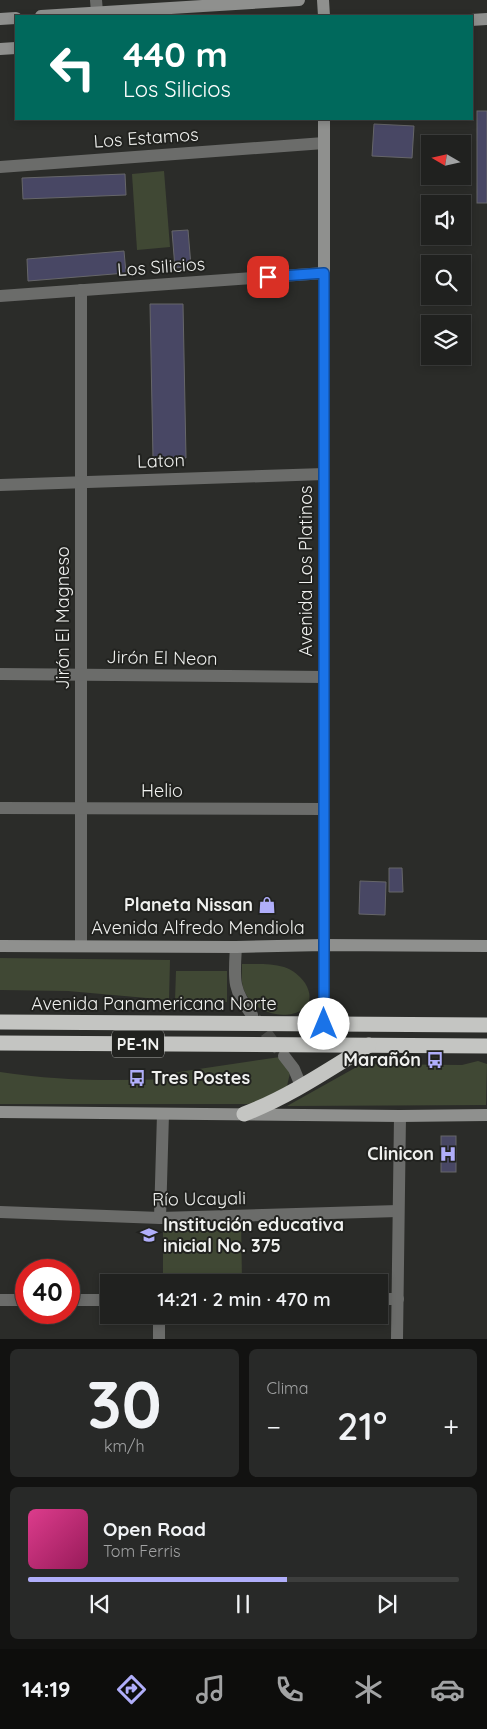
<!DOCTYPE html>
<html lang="es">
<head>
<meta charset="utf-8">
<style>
	:root { --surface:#20211f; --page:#282928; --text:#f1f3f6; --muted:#a2a3a4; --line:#3d3e3d; --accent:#b0aefa }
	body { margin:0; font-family:Quicksand,sans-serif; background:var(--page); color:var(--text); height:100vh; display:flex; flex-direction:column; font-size:19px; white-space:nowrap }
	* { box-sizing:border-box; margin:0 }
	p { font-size:16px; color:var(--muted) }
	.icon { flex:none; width:28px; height:28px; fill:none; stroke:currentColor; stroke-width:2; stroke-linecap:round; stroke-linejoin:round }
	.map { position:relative; height:1339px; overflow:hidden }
	.panel { display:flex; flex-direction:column; gap:10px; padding:10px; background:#121211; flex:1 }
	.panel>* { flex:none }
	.banner { position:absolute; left:15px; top:15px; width:458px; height:105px; border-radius:0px; box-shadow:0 2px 8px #0003,0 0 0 1px var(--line); background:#00695c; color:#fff; overflow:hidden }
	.needle { width:32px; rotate:279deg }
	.fabs { position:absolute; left:421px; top:135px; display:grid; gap:10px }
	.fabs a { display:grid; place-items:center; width:50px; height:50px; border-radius:0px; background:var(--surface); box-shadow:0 2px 8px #0003,0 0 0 1px var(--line); font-size:25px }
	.speed { position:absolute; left:15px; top:1259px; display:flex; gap:10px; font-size:25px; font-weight:700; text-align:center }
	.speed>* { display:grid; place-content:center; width:65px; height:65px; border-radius:50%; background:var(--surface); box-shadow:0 2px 8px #0003,0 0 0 1px var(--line); line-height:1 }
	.speed .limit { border:8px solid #d22; background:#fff; color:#111 }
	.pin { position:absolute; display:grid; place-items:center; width:42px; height:42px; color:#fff; margin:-21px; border-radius:10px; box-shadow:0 2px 8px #0006 }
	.me { position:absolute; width:55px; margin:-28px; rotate:0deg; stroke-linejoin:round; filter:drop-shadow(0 0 4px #0008) }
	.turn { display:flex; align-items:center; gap:18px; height:105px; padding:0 25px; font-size:22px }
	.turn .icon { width:65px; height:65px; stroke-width:2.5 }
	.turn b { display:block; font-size:35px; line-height:42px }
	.big { font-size:38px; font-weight:600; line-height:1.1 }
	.panel .card { flex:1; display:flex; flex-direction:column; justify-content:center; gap:8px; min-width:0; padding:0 18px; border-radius:8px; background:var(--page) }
	.panel .dial { align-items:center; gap:0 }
	.dial b { font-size:65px; line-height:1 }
	.song { display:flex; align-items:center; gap:15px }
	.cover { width:60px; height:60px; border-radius:8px; background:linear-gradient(135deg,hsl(330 70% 55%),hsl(330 70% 35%)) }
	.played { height:5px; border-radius:2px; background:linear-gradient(90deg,var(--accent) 60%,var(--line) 60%) }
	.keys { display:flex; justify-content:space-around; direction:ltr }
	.heat { display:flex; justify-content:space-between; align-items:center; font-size:28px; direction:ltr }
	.panel .tiles { flex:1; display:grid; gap:10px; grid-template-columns:1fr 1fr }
	.card:last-child { grid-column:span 2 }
	.trip { position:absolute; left:100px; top:1274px; width:288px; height:50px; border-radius:0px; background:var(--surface); box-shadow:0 2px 8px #0003,0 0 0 1px var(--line); font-weight:600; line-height:50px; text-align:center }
	.dock { display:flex; height:80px; justify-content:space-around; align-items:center; background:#0d0d0c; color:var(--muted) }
	.dock .icon { width:35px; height:35px }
	.dock .current { color:var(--accent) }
	.dock b { font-size:22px; color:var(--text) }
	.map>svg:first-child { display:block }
	.green { fill:#404834 }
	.building { fill:#484764; stroke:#666669 }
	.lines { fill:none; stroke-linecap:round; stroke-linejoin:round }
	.street-tunnel { stroke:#494a47; stroke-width:12; stroke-dasharray:12 6; stroke-linecap:butt }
	.street { stroke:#6b6c6a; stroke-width:12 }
	.secondary { stroke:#8f908e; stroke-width:12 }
	.highway { stroke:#c4c5c2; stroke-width:15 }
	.route-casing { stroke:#114b97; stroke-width:12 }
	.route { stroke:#1a73e8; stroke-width:9 }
	.labels { text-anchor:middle; stroke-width:4; stroke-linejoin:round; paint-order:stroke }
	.shield { fill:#21221f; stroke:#b2b3b1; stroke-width:1 }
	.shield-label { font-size:16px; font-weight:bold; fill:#f0f1ef }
	.street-label { font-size:18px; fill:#f0f1ef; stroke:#21221f }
	.poi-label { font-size:18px; font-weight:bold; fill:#f0f1ef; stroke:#21221f; text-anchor:end }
</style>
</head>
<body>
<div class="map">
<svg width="487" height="1339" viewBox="0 0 487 1339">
	<rect width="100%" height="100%" fill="#2b2c29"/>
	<!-- green -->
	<g class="green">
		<polygon points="164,171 170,247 137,250 132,174"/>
		<polygon points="0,958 170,960 169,1000 68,991 0,990"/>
		<path d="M242,964C255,964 271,963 284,967C293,970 300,976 305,983C328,1020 256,1029 243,987C241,979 242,971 242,964Z"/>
		<polygon points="176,971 227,971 227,1002 175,1001"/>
		<path d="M280,1057L290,1073L287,1086L255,1103L247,1104H0V1072C57,1081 114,1081 171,1079L172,1073Z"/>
		<polygon points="478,1061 487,1064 486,1105 287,1106 362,1064 462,1065"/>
		<polygon points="241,1219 242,1282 163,1282 163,1221"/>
	</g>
	<!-- building -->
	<g class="building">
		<rect x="477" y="111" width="10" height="92"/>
		<polygon points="374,124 414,126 412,158 372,156"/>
		<polygon points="125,174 126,195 23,199 22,178"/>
		<polygon points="188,230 191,266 175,268 172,231"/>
		<polygon points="124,251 126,273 28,281 27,259"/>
		<polygon points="150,304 183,304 186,458 153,459"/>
		<polygon points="389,868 402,868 403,892 389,892"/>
		<polygon points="360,881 386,882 385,915 359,914"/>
		<rect x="441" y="1136" width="15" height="36"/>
	</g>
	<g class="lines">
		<!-- street-tunnel -->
		<polyline class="street-tunnel" points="255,1018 279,1050"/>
		<!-- street -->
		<g class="street">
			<polyline points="96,0 97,12"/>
			<polyline points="0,167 324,143"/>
			<polyline points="81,290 81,946"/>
			<polyline points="0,296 324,273"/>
			<polyline points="0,485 324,474"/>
			<polyline points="0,674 324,677"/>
			<polyline points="0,808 324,809"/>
			<path d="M236,947C234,979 232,989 252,1015"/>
			<polyline points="284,1056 294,1069 301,1086"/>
			<polyline points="0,1212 160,1218 398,1211"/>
			<polyline points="160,1218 163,1114"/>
			<polyline points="379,1299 398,1299"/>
			<polyline points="0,1300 26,1300"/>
			<polyline points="69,1300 109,1300"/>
			<polyline points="159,1315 159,1339"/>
			<polyline points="397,1339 400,1116"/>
		</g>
		<!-- secondary -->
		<g class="secondary">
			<polyline points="323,0 324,16"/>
			<polyline points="41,16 299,0"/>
			<polyline points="0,19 16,18"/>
			<polyline points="471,20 487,19"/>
			<polyline points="0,49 16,48"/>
			<polyline points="0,946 236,947 324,945 487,946"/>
			<polyline points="324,1024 324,119"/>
			<polyline points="0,1112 400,1116 487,1115"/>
		</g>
		<!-- highway -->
		<g class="highway">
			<polyline points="0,1022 487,1025"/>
			<polyline points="0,1043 487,1046"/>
			<path d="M244,1114C289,1097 328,1070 369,1045"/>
		</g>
	</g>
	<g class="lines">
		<!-- route casing -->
		<g class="route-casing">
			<polyline id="route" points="268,277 324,273 324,1024"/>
		</g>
		<!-- route -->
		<use href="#route" class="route"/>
	</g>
	<!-- icons -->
	<defs>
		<g id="shop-bare" transform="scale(1.35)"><path d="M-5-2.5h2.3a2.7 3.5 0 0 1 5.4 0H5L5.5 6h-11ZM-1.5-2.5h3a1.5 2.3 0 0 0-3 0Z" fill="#b0aefa" stroke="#21221f" stroke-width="2.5" paint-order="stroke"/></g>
		<g id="bus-bare" transform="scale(1.35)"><path d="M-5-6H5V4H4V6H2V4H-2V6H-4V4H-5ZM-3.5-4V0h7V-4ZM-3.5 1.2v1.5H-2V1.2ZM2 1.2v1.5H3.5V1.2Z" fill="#b0aefa" stroke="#21221f" stroke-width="2.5" paint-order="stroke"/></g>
		<g id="hospital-bare" transform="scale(1.35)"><path d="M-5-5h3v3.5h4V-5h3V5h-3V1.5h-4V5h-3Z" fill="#b0aefa" stroke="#21221f" stroke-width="2.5" paint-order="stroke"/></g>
		<g id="school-bare" transform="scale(1.35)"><path d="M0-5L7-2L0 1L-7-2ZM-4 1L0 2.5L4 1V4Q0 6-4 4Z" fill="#b0aefa" stroke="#21221f" stroke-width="2.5" paint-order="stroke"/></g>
	</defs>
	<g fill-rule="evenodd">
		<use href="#shop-bare" x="267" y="905"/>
		<use href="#bus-bare" x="435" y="1060"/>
		<use href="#bus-bare" x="137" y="1078"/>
		<use href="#hospital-bare" x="448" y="1154"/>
		<use href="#school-bare" x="149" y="1235"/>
	</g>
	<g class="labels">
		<!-- shield labels -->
		<rect class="shield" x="112" y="1030.5" width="52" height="27" rx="4"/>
		<g class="shield-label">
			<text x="138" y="1050">PE-1N</text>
		</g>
		<!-- street labels -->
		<g class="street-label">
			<text transform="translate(146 138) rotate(-4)" y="6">Los Estamos</text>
			<text transform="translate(161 267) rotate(-4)" y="6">Los Silicios</text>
			<text transform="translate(161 461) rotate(-2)" y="6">Laton</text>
			<text transform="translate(306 571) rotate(-90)" y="6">Avenida Los Platinos</text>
			<text transform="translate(63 618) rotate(-90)" y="6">Jirón El Magneso</text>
			<text transform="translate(162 658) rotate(1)" y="6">Jirón El Neon</text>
			<text x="162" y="797">Helio</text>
			<text x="198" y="934">Avenida Alfredo Mendiola</text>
			<text x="154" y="1010">Avenida Panamericana Norte</text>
			<text transform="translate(199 1199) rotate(-1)" y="6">Río Ucayali</text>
		</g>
		<!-- poi labels -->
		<g class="poi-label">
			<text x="253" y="911">Planeta Nissan</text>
			<text x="421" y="1066">Marañón</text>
			<text x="151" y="1084" text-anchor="start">Tres Postes</text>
			<text x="434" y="1160">Clinicon</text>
			<text x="163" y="1231" text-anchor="start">Institución educativa<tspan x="163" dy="21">inicial No. 375</tspan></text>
		</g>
	</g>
</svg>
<div class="fabs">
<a><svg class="needle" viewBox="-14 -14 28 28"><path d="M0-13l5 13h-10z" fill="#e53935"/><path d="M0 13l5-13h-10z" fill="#a2a3a4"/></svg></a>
<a><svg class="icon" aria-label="sound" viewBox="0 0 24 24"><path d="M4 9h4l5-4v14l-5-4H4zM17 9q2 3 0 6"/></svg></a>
<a><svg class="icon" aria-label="search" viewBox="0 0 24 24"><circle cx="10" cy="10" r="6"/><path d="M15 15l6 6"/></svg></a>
<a><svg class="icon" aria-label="layers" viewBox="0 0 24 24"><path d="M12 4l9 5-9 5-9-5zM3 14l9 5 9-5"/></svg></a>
</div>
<div class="speed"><div class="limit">40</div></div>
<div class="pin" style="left:268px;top:277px;background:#d93025"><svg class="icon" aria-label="arrive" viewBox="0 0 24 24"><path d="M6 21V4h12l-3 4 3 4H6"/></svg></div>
<svg class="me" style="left:324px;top:1024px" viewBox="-20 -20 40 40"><circle r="19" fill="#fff"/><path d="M0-13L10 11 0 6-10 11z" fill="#1a73e8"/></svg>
<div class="trip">14:21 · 2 min · 470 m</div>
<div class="banner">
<div class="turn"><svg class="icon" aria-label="left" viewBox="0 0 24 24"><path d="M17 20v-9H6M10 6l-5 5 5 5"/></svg><div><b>440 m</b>Los Silicios</div></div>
</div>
</div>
<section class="panel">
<div class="tiles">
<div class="card dial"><b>30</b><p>km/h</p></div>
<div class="card"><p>Clima</p>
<div class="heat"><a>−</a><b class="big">21°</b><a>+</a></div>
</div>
<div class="card">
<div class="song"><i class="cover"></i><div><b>Open Road</b><p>Tom Ferris</p></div></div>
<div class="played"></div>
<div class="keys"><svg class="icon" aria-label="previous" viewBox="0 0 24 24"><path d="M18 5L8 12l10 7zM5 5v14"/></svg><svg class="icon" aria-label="pause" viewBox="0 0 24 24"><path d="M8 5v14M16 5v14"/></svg><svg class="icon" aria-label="next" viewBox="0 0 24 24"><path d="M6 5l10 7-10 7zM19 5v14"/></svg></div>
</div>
</div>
</section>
<nav class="dock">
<b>14:19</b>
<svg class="icon current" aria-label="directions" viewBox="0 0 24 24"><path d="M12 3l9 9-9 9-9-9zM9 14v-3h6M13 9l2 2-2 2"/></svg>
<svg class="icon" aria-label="music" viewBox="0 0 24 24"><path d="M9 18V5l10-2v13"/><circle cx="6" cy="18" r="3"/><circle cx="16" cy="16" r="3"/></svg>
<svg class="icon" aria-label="phone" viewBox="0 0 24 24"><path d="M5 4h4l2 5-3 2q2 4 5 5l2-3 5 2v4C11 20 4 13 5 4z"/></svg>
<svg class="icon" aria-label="climate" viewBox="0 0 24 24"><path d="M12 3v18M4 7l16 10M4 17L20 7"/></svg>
<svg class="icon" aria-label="car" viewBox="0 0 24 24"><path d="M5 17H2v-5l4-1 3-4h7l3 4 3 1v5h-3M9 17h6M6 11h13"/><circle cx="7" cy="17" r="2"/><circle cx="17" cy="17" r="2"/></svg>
</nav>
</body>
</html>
